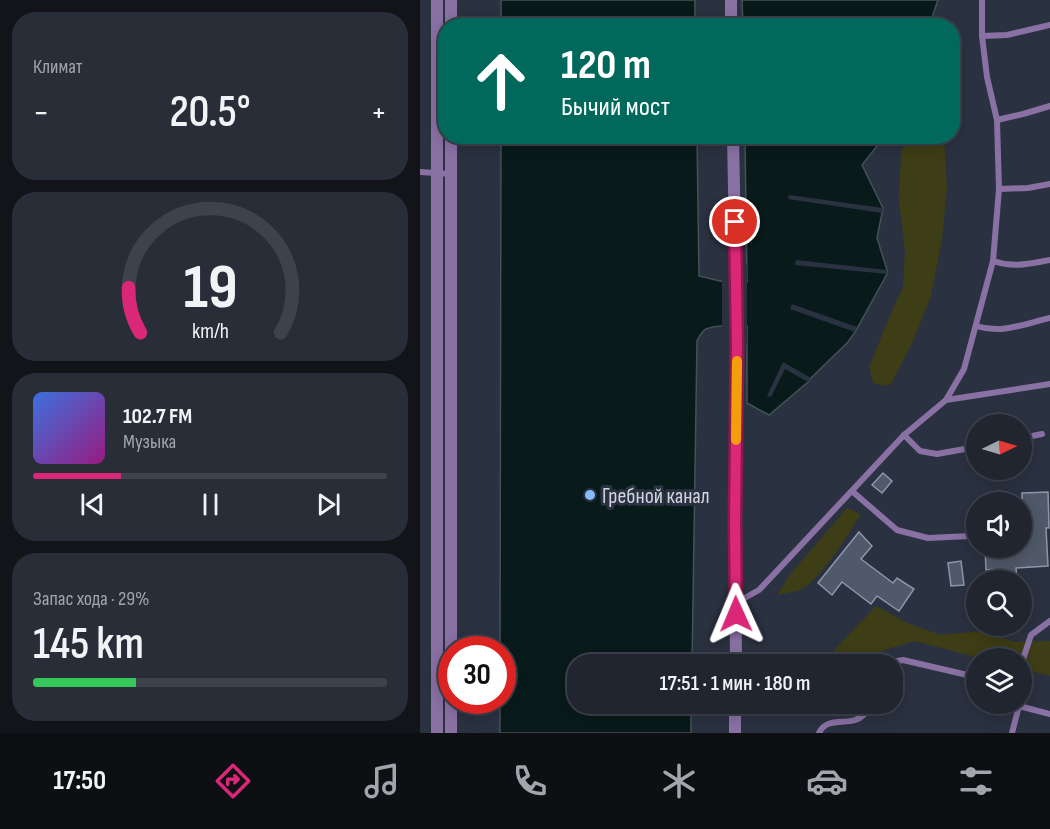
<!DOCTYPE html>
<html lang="ru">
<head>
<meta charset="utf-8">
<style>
	:root { --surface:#202530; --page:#282d38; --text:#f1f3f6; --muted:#a2a5ab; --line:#3d424c; --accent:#db2777 }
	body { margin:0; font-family:"Sofia Sans Condensed",sans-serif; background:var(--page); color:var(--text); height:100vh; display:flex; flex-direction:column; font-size:22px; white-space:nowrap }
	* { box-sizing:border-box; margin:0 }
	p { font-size:20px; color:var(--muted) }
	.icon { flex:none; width:33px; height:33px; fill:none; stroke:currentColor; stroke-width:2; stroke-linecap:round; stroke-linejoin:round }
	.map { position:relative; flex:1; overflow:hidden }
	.panel { display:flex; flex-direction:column; gap:12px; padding:12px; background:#12141a; width:420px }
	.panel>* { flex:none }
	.banner { position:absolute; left:18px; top:18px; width:522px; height:126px; border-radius:24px; box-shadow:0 3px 15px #0003,0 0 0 2px var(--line); background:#00695c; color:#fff; overflow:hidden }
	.needle { width:39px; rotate:85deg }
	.fabs { position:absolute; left:546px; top:414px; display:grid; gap:12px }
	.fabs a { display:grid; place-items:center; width:66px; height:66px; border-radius:50%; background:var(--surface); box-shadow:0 3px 15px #0003,0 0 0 2px var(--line); font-size:30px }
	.speed { position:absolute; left:18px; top:636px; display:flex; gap:12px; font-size:30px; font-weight:700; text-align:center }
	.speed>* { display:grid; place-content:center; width:78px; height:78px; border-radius:50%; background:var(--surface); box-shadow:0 3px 15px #0003,0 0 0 2px var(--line); line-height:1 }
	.speed .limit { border:9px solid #d22; background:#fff; color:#111 }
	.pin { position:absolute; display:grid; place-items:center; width:51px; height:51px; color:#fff; margin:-26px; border:3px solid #fff; border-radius:50%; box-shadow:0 2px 6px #0007 }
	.me { position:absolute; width:66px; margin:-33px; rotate:359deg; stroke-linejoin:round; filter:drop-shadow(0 0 4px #0008) }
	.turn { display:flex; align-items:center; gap:21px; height:126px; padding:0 24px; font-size:27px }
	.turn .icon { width:78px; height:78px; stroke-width:2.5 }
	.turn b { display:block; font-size:42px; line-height:51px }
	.big { font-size:45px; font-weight:600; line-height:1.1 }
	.panel .tile { flex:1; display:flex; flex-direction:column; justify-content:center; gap:9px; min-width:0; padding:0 21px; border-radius:24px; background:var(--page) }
	.panel .dial { align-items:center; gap:0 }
	.dial svg { height:156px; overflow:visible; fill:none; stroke:var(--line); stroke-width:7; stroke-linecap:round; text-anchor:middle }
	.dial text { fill:var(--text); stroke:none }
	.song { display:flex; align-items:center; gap:18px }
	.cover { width:72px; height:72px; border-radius:9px; background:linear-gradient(135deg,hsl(220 70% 55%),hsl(310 70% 35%)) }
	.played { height:6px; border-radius:3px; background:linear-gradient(90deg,var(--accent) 25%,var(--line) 25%) }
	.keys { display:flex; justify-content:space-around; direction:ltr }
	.heat { display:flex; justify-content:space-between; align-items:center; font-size:33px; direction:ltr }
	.charge { height:9px; border-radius:4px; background:linear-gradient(90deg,#34c759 29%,var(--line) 0) }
	.trip { position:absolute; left:147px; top:654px; width:336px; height:60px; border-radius:24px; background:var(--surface); box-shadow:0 3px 15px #0003,0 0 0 2px var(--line); font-weight:600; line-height:60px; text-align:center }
	.tabs { display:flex; height:96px; justify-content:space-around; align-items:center; background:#0d0f13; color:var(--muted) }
	.tabs .icon { width:42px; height:42px }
	.tabs .active { color:var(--accent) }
	.tabs b { font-size:27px; color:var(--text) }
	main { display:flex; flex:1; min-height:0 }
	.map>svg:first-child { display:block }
	.green { fill:#3d3e15 }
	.water { fill:#081a1a; stroke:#445255; stroke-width:1.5 }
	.pier { fill:#2a3140 }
	.building { fill:#505969; stroke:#8d96a9; stroke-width:1.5 }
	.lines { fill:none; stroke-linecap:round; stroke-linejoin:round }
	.service { stroke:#8971a4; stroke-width:6 }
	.minor { stroke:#8971a4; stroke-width:12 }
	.route-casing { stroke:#8e194d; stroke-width:15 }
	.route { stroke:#db2777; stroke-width:10 }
	.slow { stroke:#f59e0b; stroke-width:10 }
	.poi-dot { fill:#85bbfb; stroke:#2a3140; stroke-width:2 }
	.labels { text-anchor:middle; stroke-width:6; stroke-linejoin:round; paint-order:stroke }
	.poi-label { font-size:22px; fill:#cfd4de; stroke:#2a3140; text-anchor:start }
</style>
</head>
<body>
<main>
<section class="panel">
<div class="tile"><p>Климат</p>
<div class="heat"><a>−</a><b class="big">20.5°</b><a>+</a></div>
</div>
<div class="tile dial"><svg viewBox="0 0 100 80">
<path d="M14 69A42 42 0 1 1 86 69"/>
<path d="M14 69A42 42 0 0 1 8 46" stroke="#db2777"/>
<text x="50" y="56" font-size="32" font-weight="700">19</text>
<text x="50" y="72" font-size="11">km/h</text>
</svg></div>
<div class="tile">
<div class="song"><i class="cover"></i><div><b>102.7 FM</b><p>Музыка</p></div></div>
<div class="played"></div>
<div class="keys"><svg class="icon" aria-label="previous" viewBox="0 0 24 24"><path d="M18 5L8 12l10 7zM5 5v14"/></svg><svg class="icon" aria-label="pause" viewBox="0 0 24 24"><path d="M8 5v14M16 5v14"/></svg><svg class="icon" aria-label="next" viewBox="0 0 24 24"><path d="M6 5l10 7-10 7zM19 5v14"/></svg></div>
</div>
<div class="tile"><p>Запас хода · 29%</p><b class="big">145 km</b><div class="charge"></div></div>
</section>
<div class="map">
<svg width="630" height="733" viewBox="0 0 630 733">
	<rect width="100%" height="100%" fill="#2a3140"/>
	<!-- green -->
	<g class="green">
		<polygon points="489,137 524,137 527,187 522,239 511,296 493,341 471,384 463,386 453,383 449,367 474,306 483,288 485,251 479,201 481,152"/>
		<path d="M427,508L441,514C429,533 400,581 380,590C373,592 365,593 357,595L372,572Z"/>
		<polygon points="456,606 487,623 521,635 559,631 595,642 630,641 630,676 602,669 602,658 559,658 495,641 424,662 423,664 409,664 415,649"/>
	</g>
	<!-- water -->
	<g class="water">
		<rect x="81" y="0" width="194" height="25"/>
		<polygon points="322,0 518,0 509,26 323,25"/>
		<path d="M81,137H277L279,276L304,282H327L325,137H461L457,146L442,165L463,208L457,238L467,270V274L435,332L428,342L391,378L388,382L349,415L327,403V326C315,326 297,324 286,329C281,332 279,337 277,341L272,664H158V704H271V733H80V701L82,700V650L80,649Z"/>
	</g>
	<!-- pier -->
	<g class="pier">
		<polygon points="421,137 442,137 459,141 457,146"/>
		<polygon points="369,195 463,208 462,213 368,199"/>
		<polygon points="376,260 467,270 467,274 375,265"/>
		<polygon points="324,265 327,265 327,345 324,345 324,329 302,330 302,278 324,279"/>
		<polygon points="372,304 437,327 435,332 370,309"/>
		<polygon points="363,362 391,378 388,382 365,369 351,397 347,396"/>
	</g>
	<!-- building -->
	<g class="building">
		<polygon points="463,473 472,481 462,493 452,485"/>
		<polygon points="628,492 629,528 626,528 628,566 596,568 597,580 575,580 574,569 566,570 565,548 602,548 602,493"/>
		<polygon points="439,532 452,546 441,559 473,583 477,578 494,589 479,611 457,596 451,604 422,582 412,595 398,583"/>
		<polygon points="541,561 544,585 531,586 528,563"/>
	</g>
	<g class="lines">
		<!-- service -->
		<g class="service">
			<polyline points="562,36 587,35 630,25"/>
			<polyline points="577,120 603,114 630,106"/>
			<polyline points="0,172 31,174"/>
			<polyline points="579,189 608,188 630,184"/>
			<path d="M573,261C594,268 608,264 630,260"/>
			<path d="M556,326C582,334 604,324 630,318"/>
			<polyline points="526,400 630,384"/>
			<polyline points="484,435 500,451 517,454 556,447"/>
			<polyline points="602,438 622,434"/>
			<polyline points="433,492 477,530 508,538 550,536"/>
			<polyline points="316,599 323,599 339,590 484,435 526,400 544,369 573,261 579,189 577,120 567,77 562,36 562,0"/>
			<polyline points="602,662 611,635 630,621"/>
			<polyline points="469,664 472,662 483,660 556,677"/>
			<path d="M399,733C406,718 422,724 435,720C443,718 448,711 452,704"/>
			<polyline points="592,733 599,706 630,714"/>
		</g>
		<!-- minor -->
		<g class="minor">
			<polyline points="17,0 17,733"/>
			<polyline points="31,0 31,26"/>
			<polyline points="311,0 311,26"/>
			<polyline points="31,136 31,733"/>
			<polyline points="313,136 317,345 315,522 316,664"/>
			<polyline points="315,733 315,704"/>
		</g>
	</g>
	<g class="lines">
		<!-- route casing -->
		<g class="route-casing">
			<polyline id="route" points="315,222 317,345 315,522 316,614"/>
		</g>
		<!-- route -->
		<use href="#route" class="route"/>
		<!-- slow -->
		<polyline class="slow" points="316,440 317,361"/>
	</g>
	<!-- markers -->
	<circle class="poi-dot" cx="170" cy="495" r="6"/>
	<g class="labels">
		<!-- poi labels -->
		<g class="poi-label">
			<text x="182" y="503">Гребной канал</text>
		</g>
	</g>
</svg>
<div class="fabs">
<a><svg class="needle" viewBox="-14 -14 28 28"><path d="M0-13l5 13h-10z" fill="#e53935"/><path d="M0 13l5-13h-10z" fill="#a2a5ab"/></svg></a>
<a><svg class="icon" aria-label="sound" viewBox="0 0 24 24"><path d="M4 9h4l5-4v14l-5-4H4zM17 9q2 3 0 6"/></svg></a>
<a><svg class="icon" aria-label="search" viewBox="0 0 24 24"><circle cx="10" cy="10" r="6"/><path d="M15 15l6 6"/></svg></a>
<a><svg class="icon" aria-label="layers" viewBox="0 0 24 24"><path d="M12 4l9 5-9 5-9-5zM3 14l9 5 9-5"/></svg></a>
</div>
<div class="speed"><div class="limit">30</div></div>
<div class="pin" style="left:315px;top:222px;background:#d93025"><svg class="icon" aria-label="arrive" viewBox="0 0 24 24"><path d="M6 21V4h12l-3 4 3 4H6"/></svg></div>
<svg class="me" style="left:316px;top:614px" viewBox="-20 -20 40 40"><path d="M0-17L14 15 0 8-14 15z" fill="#db2777" stroke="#fff" stroke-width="4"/></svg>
<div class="trip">17:51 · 1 мин · 180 m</div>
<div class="banner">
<div class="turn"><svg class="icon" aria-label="ahead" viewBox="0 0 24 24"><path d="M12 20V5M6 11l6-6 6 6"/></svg><div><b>120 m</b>Бычий мост</div></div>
</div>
</div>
</main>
<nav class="tabs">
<b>17:50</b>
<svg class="icon active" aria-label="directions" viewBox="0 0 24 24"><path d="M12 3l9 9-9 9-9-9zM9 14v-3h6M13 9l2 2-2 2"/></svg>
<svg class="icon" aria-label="music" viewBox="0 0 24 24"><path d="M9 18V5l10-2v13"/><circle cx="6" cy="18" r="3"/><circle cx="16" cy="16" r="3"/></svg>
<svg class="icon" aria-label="phone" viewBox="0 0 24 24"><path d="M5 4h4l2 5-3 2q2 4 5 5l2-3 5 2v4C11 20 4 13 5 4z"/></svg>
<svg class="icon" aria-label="climate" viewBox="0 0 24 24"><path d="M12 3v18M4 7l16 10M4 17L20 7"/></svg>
<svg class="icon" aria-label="car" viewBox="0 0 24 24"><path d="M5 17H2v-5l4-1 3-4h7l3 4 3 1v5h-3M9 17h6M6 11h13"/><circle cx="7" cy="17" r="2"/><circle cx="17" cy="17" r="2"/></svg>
<svg class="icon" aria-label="filters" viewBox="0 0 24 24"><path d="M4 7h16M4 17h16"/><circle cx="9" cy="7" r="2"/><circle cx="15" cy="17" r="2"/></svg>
</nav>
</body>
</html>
